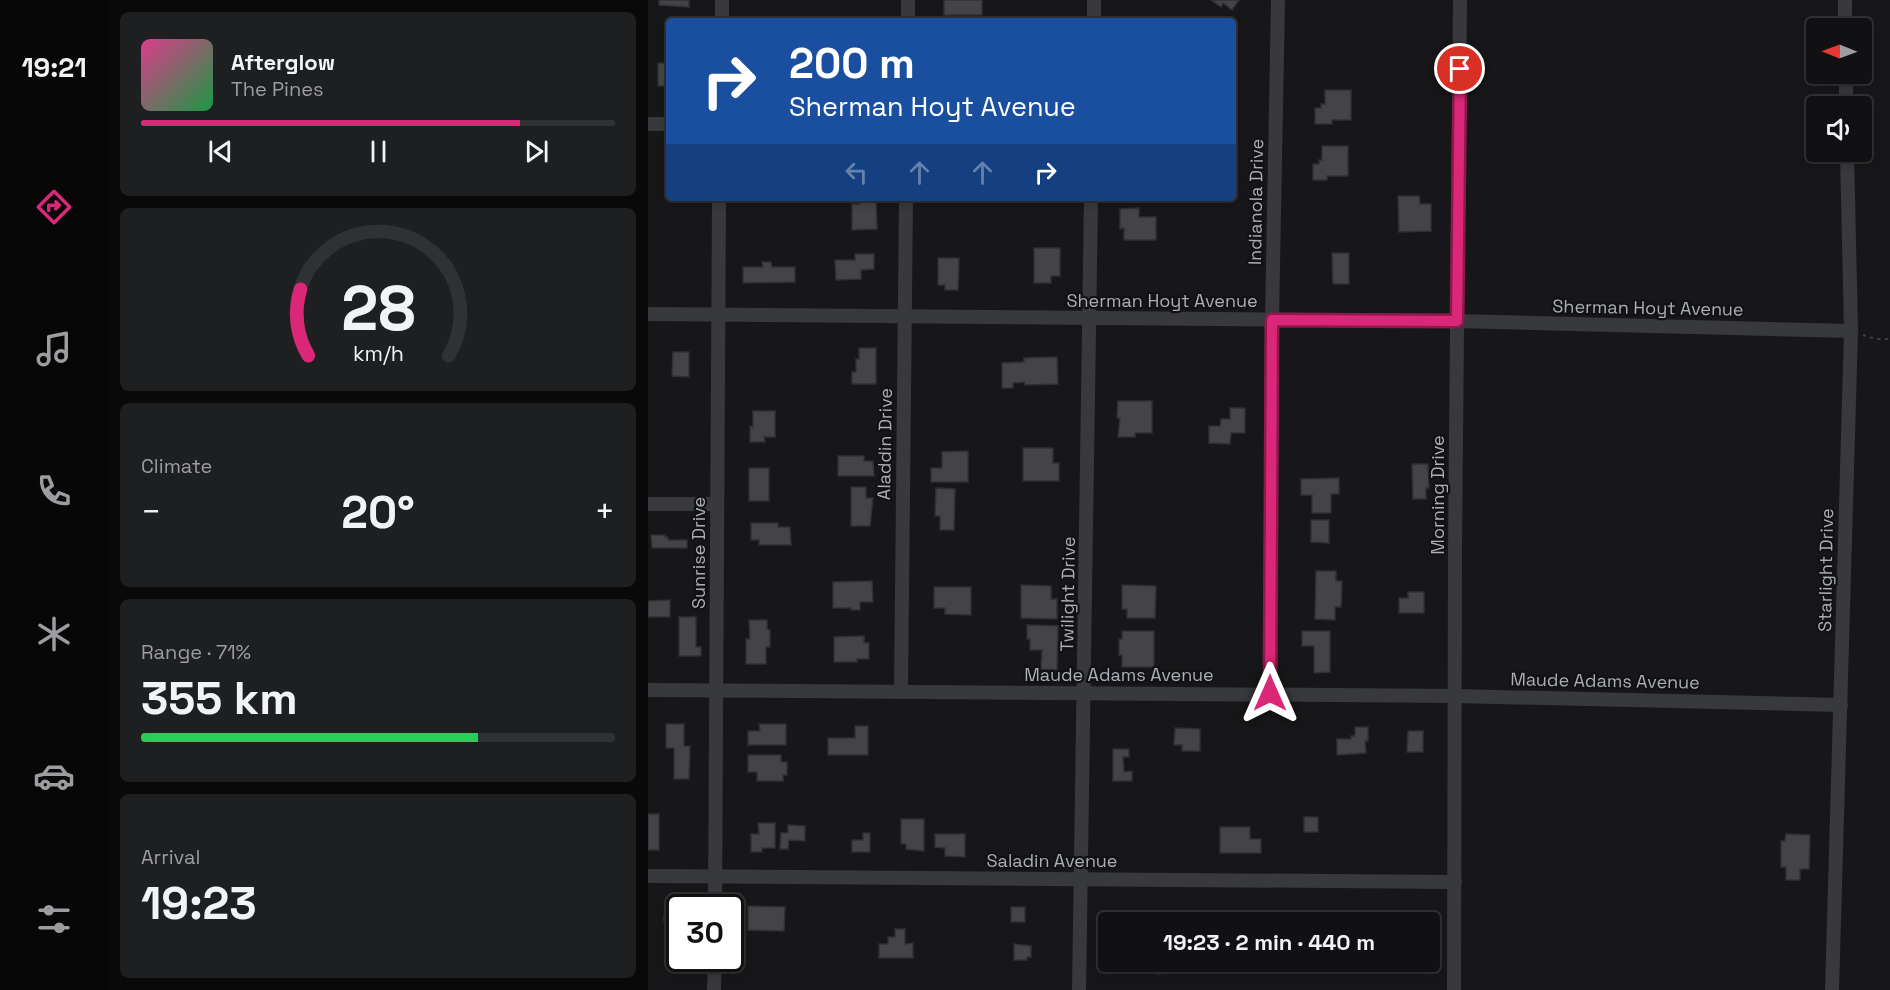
<!DOCTYPE html>
<html lang="en">
<head>
<meta charset="utf-8">
<style>
	:root { --surface:#111113; --page:#1e1f21; --text:#f1f3f6; --muted:#9c9da0; --line:#303133; --accent:#db2777 }
	body { margin:0; font-family:"Space Grotesk",sans-serif; background:var(--page); color:var(--text); height:100vh; display:flex; flex-direction:column; font-size:22px; white-space:nowrap }
	* { box-sizing:border-box; margin:0 }
	p { font-size:20px; color:var(--muted) }
	.icon { flex:none; width:33px; height:33px; fill:none; stroke:currentColor; stroke-width:2; stroke-linecap:round; stroke-linejoin:round }
	.map { position:relative; flex:1; overflow:hidden }
	.side { display:flex; flex-direction:column; gap:12px; padding:12px; background:#09090a; width:540px }
	.side>* { flex:none }
	.guide { position:absolute; left:18px; top:18px; width:570px; height:183px; border-radius:6px; box-shadow:0 3px 9px #0003,0 0 0 2px var(--line); background:#1a4fa0; color:#fff; overflow:hidden }
	.needle { width:39px; rotate:271deg }
	.controls { position:absolute; left:1158px; top:18px; display:grid; gap:12px }
	.controls a { display:grid; place-items:center; width:66px; height:66px; border-radius:6px; background:var(--surface); box-shadow:0 3px 9px #0003,0 0 0 2px var(--line); font-size:30px }
	.speed { position:absolute; left:18px; top:894px; display:flex; gap:12px; font-size:30px; font-weight:700; text-align:center }
	.speed>* { display:grid; place-content:center; width:78px; height:78px; border-radius:50%; background:var(--surface); box-shadow:0 3px 9px #0003,0 0 0 2px var(--line); line-height:1 }
	.speed .limit { border:3px solid #111; border-radius:9px; background:#fff; color:#111 }
	.pin { position:absolute; display:grid; place-items:center; width:51px; height:51px; color:#fff; margin:-26px; border:3px solid #fff; border-radius:50%; box-shadow:0 2px 6px #0007 }
	.me { position:absolute; width:66px; margin:-33px; rotate:0deg; stroke-linejoin:round; filter:drop-shadow(0 0 4px #0008) }
	.turn { display:flex; align-items:center; gap:21px; height:126px; padding:0 24px; font-size:27px }
	.turn .icon { width:78px; height:78px; stroke-width:2.5 }
	.turn b { display:block; font-size:42px; line-height:51px }
	.lanes { display:flex; align-items:center; height:57px; padding:0 24px; background:#0003; justify-content:center; gap:30px; direction:ltr }
	.lanes .off { opacity:.35 }
	.big { font-size:45px; font-weight:700; line-height:1.1 }
	.side .tile { flex:1; display:flex; flex-direction:column; justify-content:center; gap:9px; min-width:0; padding:0 21px; border-radius:9px; background:var(--page) }
	.side .dial { align-items:center; gap:0 }
	.dial svg { height:156px; overflow:visible; fill:none; stroke:var(--line); stroke-width:7; stroke-linecap:round; text-anchor:middle }
	.dial text { fill:var(--text); stroke:none }
	.song { display:flex; align-items:center; gap:18px }
	.cover { width:72px; height:72px; border-radius:9px; background:linear-gradient(135deg,hsl(330 70% 55%),hsl(140 70% 35%)) }
	.played { height:6px; border-radius:3px; background:linear-gradient(90deg,var(--accent) 80%,var(--line) 80%) }
	.keys { display:flex; justify-content:space-around; direction:ltr }
	.heat { display:flex; justify-content:space-between; align-items:center; font-size:33px; direction:ltr }
	.charge { height:9px; border-radius:4px; background:linear-gradient(90deg,#34c759 71%,var(--line) 0) }
	.trip { position:absolute; left:450px; top:912px; width:342px; height:60px; border-radius:6px; background:var(--surface); box-shadow:0 3px 9px #0003,0 0 0 2px var(--line); font-weight:700; line-height:60px; text-align:center }
	main { display:flex; flex:1; min-height:0 }
	.menu { display:flex; flex-direction:column; width:108px; justify-content:space-around; align-items:center; background:#070708; color:var(--muted) }
	.menu .icon { width:42px; height:42px }
	.menu .selected { color:var(--accent) }
	.menu b { font-size:27px; color:var(--text) }
	.map>svg:first-child { display:block }
	.building { fill:#444448; stroke:#313134; stroke-width:1.5 }
	.lines { fill:none; stroke-linecap:round; stroke-linejoin:round }
	.path { stroke:#3e4044; stroke-width:2; stroke-dasharray:3 4.5; stroke-linecap:butt }
	.street { stroke:#38393d; stroke-width:14 }
	.route-casing { stroke:#8e194d; stroke-width:15 }
	.route { stroke:#db2777; stroke-width:10 }
	.labels { text-anchor:middle; stroke-width:4.5; stroke-linejoin:round; paint-order:stroke }
	.street-label { font-size:18px; fill:#aaaeb7; stroke:#121214 }
</style>
</head>
<body>
<main>
<nav class="menu">
<b>19:21</b>
<svg class="icon selected" aria-label="directions" viewBox="0 0 24 24"><path d="M12 3l9 9-9 9-9-9zM9 14v-3h6M13 9l2 2-2 2"/></svg>
<svg class="icon" aria-label="music" viewBox="0 0 24 24"><path d="M9 18V5l10-2v13"/><circle cx="6" cy="18" r="3"/><circle cx="16" cy="16" r="3"/></svg>
<svg class="icon" aria-label="phone" viewBox="0 0 24 24"><path d="M5 4h4l2 5-3 2q2 4 5 5l2-3 5 2v4C11 20 4 13 5 4z"/></svg>
<svg class="icon" aria-label="climate" viewBox="0 0 24 24"><path d="M12 3v18M4 7l16 10M4 17L20 7"/></svg>
<svg class="icon" aria-label="car" viewBox="0 0 24 24"><path d="M5 17H2v-5l4-1 3-4h7l3 4 3 1v5h-3M9 17h6M6 11h13"/><circle cx="7" cy="17" r="2"/><circle cx="17" cy="17" r="2"/></svg>
<svg class="icon" aria-label="filters" viewBox="0 0 24 24"><path d="M4 7h16M4 17h16"/><circle cx="9" cy="7" r="2"/><circle cx="15" cy="17" r="2"/></svg>
</nav>
<section class="side">
<div class="tile">
<div class="song"><i class="cover"></i><div><b>Afterglow</b><p>The Pines</p></div></div>
<div class="played"></div>
<div class="keys"><svg class="icon" aria-label="previous" viewBox="0 0 24 24"><path d="M18 5L8 12l10 7zM5 5v14"/></svg><svg class="icon" aria-label="pause" viewBox="0 0 24 24"><path d="M8 5v14M16 5v14"/></svg><svg class="icon" aria-label="next" viewBox="0 0 24 24"><path d="M6 5l10 7-10 7zM19 5v14"/></svg></div>
</div>
<div class="tile dial"><svg viewBox="0 0 100 80">
<path d="M14 69A42 42 0 1 1 86 69"/>
<path d="M14 69A42 42 0 0 1 10 35" stroke="#db2777"/>
<text x="50" y="56" font-size="32" font-weight="700">28</text>
<text x="50" y="72" font-size="11">km/h</text>
</svg></div>
<div class="tile"><p>Climate</p>
<div class="heat"><a>−</a><b class="big">20°</b><a>+</a></div>
</div>
<div class="tile"><p>Range · 71%</p><b class="big">355 km</b><div class="charge"></div></div>
<div class="tile"><p>Arrival</p><b class="big">19:23</b></div>
</section>
<div class="map">
<svg width="1242" height="990" viewBox="0 0 1242 990">
	<rect width="100%" height="100%" fill="#171719"/>
	<!-- building -->
	<g class="building">
		<polygon points="11,0 41,0 41,7 11,5"/>
		<rect x="296" y="0" width="38" height="15"/>
		<polygon points="563,0 591,0 584,10 575,3 573,7"/>
		<rect x="10" y="63" width="11" height="23"/>
		<polygon points="677,90 703,90 703,120 684,120 684,124 667,124 667,108 673,108 673,104 677,104"/>
		<polygon points="674,146 700,146 700,176 679,176 679,180 665,180 665,164 671,164 671,160 674,160"/>
		<polygon points="750,196 771,196 772,204 783,204 783,231 751,232"/>
		<polygon points="212,198 228,198 229,229 204,230 204,204 212,204"/>
		<polygon points="491,208 491,217 508,217 508,240 476,240 476,228 472,229 472,209"/>
		<polygon points="386,248 412,248 412,276 403,276 403,283 386,283"/>
		<polygon points="684,253 701,253 701,284 685,284"/>
		<polygon points="207,254 226,254 226,269 213,270 213,279 188,280 187,260 207,260"/>
		<polygon points="290,258 311,258 310,290 297,290 297,285 290,285"/>
		<polygon points="114,262 123,262 124,267 147,267 147,282 95,283 95,267 115,267"/>
		<polygon points="211,348 228,348 228,384 204,384 204,372 208,372 208,359 211,359"/>
		<polygon points="25,352 41,352 41,377 24,376"/>
		<polygon points="409,357 410,384 377,385 376,382 365,383 365,388 354,388 354,363 376,362 376,358"/>
		<polygon points="470,401 504,401 504,433 487,433 487,437 470,437 472,418 469,418"/>
		<polygon points="582,408 597,408 597,433 583,433 582,444 561,443 561,426 572,426 573,419 582,419"/>
		<polygon points="105,411 127,411 127,437 116,437 117,442 102,442 102,426 105,427"/>
		<polygon points="375,448 405,448 405,463 411,463 411,481 375,481"/>
		<polygon points="320,451 320,482 283,482 283,468 294,468 294,452"/>
		<polygon points="190,456 216,456 216,461 225,461 226,476 190,476"/>
		<polygon points="764,464 780,464 781,488 778,488 778,499 765,499"/>
		<rect x="101" y="468" width="20" height="33"/>
		<polygon points="691,478 691,494 683,494 683,513 664,513 664,495 653,495 653,479"/>
		<polygon points="203,487 218,487 218,498 225,498 222,526 203,526"/>
		<polygon points="288,488 307,489 306,530 292,530 292,516 287,516"/>
		<polygon points="663,520 681,520 681,543 663,542"/>
		<polygon points="103,523 130,523 130,527 142,527 143,545 111,545 111,540 103,540"/>
		<polygon points="3,535 17,535 17,537 20,537 20,540 39,540 39,548 4,548"/>
		<polygon points="668,571 688,571 688,581 694,581 693,607 687,607 687,620 667,619"/>
		<polygon points="224,581 225,602 212,602 212,610 203,610 203,608 185,608 185,582"/>
		<polygon points="373,585 403,586 403,599 409,599 409,619 373,618"/>
		<polygon points="474,585 508,586 507,618 479,618 479,609 474,609"/>
		<polygon points="286,587 323,587 323,615 297,614 297,608 286,608"/>
		<polygon points="760,592 776,592 776,613 751,613 751,598 760,598"/>
		<polygon points="22,600 22,617 0,617 0,601"/>
		<polygon points="31,617 48,617 48,647 53,647 53,656 31,656"/>
		<polygon points="101,620 119,620 119,629 122,630 122,647 118,647 118,664 98,664 98,639 102,639"/>
		<polygon points="379,625 410,626 409,670 393,669 394,650 382,650 382,639 379,639"/>
		<polygon points="474,631 506,631 506,667 474,667 474,655 471,655 471,639 474,639"/>
		<polygon points="654,631 682,631 682,672 666,673 666,646 654,646"/>
		<polygon points="216,636 216,643 221,643 221,659 209,659 209,662 186,662 186,637"/>
		<polygon points="18,724 36,724 36,746 42,746 41,779 26,779 26,748 18,748"/>
		<polygon points="111,724 138,724 138,745 100,745 100,731 112,731"/>
		<polygon points="207,726 220,726 220,755 180,755 180,738 207,738"/>
		<polygon points="707,727 720,727 720,741 717,741 718,753 689,755 689,739 703,739 703,736 707,736"/>
		<polygon points="527,728 552,729 552,751 534,751 534,745 526,745"/>
		<polygon points="760,731 775,731 775,752 759,752"/>
		<polygon points="465,749 481,749 481,757 475,757 476,772 484,771 484,781 465,781"/>
		<polygon points="100,755 133,755 133,762 139,762 139,775 135,775 135,781 109,781 109,772 100,772"/>
		<rect x="0" y="814" width="11" height="36"/>
		<rect x="656" y="817" width="14" height="15"/>
		<polygon points="253,819 276,819 276,851 258,849 258,844 253,844"/>
		<polygon points="110,823 127,823 127,848 114,848 114,852 103,852 103,834 111,834"/>
		<polygon points="140,825 157,826 157,841 141,840 140,849 132,849 133,833 140,833"/>
		<polygon points="572,827 602,827 602,839 613,839 613,853 572,853"/>
		<polygon points="215,833 222,833 222,852 204,852 204,840 215,840"/>
		<polygon points="287,834 317,834 317,857 297,856 297,848 287,847"/>
		<polygon points="1138,834 1162,835 1161,869 1152,869 1152,880 1138,880 1138,867 1133,867 1133,841 1137,841"/>
		<polygon points="19,899 33,899 31,921 32,937 20,937 20,922 16,922 16,915 19,915"/>
		<polygon points="100,906 137,907 136,931 100,930"/>
		<rect x="363" y="907" width="14" height="15"/>
		<polygon points="623,916 637,916 637,922 622,922"/>
		<polygon points="247,929 257,929 257,944 265,943 265,958 231,958 231,944 240,944 240,937 247,937"/>
		<polygon points="366,944 383,946 383,957 379,957 379,960 366,960"/>
		<polygon points="500,962 517,962 518,973 509,974 508,971 500,971"/>
		<polygon points="601,962 625,962 625,965 619,965 619,972 603,971 604,964 601,964"/>
	</g>
	<g class="lines">
		<!-- path -->
		<polyline class="path" points="1215,335 1227,339 1242,339"/>
		<!-- street -->
		<g class="street">
			<polyline points="1197,0 1197,28"/>
			<polyline points="74,21 74,0"/>
			<polyline points="260,21 260,0"/>
			<polyline points="446,21 446,0"/>
			<polyline points="1198,74 1198,106"/>
			<polyline points="0,124 21,124"/>
			<polyline points="0,314 809,321 1203,331"/>
			<polyline points="0,504 68,504"/>
			<polyline points="0,690 808,696 1193,705"/>
			<polyline points="253,691 258,198"/>
			<polyline points="622,694 624,320 630,0"/>
			<polyline points="0,876 807,882"/>
			<polyline points="67,908 71,198"/>
			<polyline points="66,990 67,958"/>
			<polyline points="431,990 443,198"/>
			<polyline points="806,990 807,550 812,0"/>
			<polyline points="1184,990 1203,331 1199,152"/>
		</g>
	</g>
	<g class="lines">
		<!-- route casing -->
		<g class="route-casing">
			<polyline id="route" points="622,693 624,320 809,321 812,69"/>
		</g>
		<!-- route -->
		<use href="#route" class="route"/>
	</g>
	<g class="labels">
		<!-- street labels -->
		<g class="street-label">
			<text transform="translate(608 202) rotate(-89)" y="6">Indianola Drive</text>
			<text x="514" y="307">Sherman Hoyt Avenue</text>
			<text transform="translate(1000 308) rotate(1)" y="6">Sherman Hoyt Avenue</text>
			<text transform="translate(237 444) rotate(-89)" y="6">Aladdin Drive</text>
			<text transform="translate(790 495) rotate(-90)" y="6">Morning Drive</text>
			<text transform="translate(51 553) rotate(-90)" y="6">Sunrise Drive</text>
			<text transform="translate(1178 570) rotate(-89)" y="6">Starlight Drive</text>
			<text transform="translate(420 594) rotate(-89)" y="6">Twilight Drive</text>
			<text x="471" y="681">Maude Adams Avenue</text>
			<text transform="translate(957 681) rotate(1)" y="6">Maude Adams Avenue</text>
			<text x="404" y="867">Saladin Avenue</text>
		</g>
	</g>
</svg>
<div class="controls">
<a><svg class="needle" viewBox="-14 -14 28 28"><path d="M0-13l5 13h-10z" fill="#e53935"/><path d="M0 13l5-13h-10z" fill="#9c9da0"/></svg></a>
<a><svg class="icon" aria-label="sound" viewBox="0 0 24 24"><path d="M4 9h4l5-4v14l-5-4H4zM17 9q2 3 0 6"/></svg></a>
</div>
<div class="speed"><div class="limit">30</div></div>
<div class="pin" style="left:812px;top:69px;background:#d93025"><svg class="icon" aria-label="arrive" viewBox="0 0 24 24"><path d="M6 21V4h12l-3 4 3 4H6"/></svg></div>
<svg class="me" style="left:622px;top:693px" viewBox="-20 -20 40 40"><path d="M0-17L14 15 0 8-14 15z" fill="#db2777" stroke="#fff" stroke-width="4"/></svg>
<div class="trip">19:23 · 2 min · 440 m</div>
<div class="guide">
<div class="turn"><svg class="icon" aria-label="right" viewBox="0 0 24 24"><path d="M7 20v-9h11M14 6l5 5-5 5"/></svg><div><b>200 m</b>Sherman Hoyt Avenue</div></div>
<div class="lanes"><svg class="icon off" aria-label="left" viewBox="0 0 24 24"><path d="M17 20v-9H6M10 6l-5 5 5 5"/></svg><svg class="icon off" aria-label="ahead" viewBox="0 0 24 24"><path d="M12 20V5M6 11l6-6 6 6"/></svg><svg class="icon off" aria-label="ahead" viewBox="0 0 24 24"><path d="M12 20V5M6 11l6-6 6 6"/></svg><svg class="icon" aria-label="right" viewBox="0 0 24 24"><path d="M7 20v-9h11M14 6l5 5-5 5"/></svg></div>
</div>
</div>
</main>
</body>
</html>
